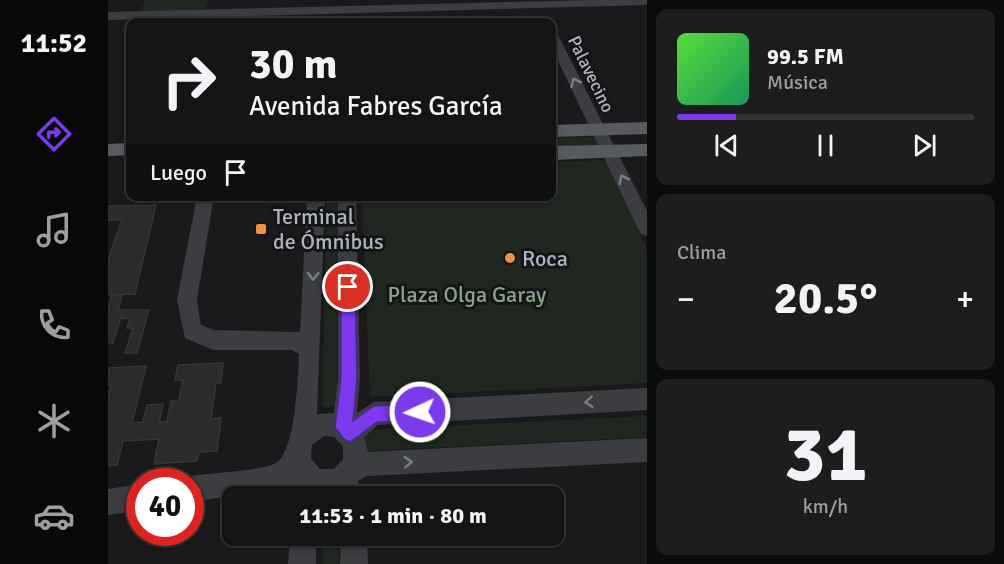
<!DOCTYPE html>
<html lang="es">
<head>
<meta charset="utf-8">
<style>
	:root { --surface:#141415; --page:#1d1d1e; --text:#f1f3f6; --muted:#9d9ea0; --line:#333334; --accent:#7c3aed }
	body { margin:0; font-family:Signika,sans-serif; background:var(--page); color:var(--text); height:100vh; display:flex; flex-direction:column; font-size:22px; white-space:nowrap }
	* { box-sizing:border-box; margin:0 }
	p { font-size:20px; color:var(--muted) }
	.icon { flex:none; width:33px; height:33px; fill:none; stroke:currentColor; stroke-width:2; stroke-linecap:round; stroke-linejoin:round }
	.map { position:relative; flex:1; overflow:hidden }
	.side { display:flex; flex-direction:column; gap:9px; padding:9px; background:#0b0b0c; width:357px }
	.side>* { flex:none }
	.guide { position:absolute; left:18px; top:18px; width:430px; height:183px; border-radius:12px; box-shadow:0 3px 9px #0003,0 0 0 2px var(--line); background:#141415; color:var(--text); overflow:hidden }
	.speed { position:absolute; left:18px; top:468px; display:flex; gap:12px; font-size:30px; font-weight:700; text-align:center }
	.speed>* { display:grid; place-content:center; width:78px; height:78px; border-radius:50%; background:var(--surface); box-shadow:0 3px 9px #0003,0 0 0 2px var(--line); line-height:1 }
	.speed .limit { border:9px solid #d22; background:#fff; color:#111 }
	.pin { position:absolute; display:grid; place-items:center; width:51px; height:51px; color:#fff; margin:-26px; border:3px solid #fff; border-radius:50%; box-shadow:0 2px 6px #0007 }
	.me { position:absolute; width:66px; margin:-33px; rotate:267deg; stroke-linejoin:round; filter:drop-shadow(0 0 4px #0008) }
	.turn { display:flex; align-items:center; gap:21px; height:126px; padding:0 24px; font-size:27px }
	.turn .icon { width:78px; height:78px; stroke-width:2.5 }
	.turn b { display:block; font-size:42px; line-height:51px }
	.then { display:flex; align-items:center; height:57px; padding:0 24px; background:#0003; gap:12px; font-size:22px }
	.big { font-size:45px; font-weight:700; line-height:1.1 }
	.side .card { flex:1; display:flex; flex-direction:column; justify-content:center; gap:9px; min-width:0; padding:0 21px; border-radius:12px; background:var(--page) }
	.side .dial { align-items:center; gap:0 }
	.dial b { font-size:78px; line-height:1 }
	.song { display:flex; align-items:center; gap:18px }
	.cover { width:72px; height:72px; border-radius:9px; background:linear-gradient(135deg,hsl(110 70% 55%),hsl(150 70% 35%)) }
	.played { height:6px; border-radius:3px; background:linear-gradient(90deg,var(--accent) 20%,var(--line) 20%) }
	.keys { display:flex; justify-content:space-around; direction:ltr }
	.heat { display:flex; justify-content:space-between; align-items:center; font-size:33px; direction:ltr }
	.trip { position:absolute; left:114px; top:486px; width:342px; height:60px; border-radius:12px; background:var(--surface); box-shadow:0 3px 9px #0003,0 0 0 2px var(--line); font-weight:700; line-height:60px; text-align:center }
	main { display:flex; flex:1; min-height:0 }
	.menu { display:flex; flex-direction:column; width:108px; justify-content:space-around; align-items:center; background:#080808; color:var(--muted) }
	.menu .icon { width:42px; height:42px }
	.menu .current { color:var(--accent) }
	.menu b { font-size:27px; color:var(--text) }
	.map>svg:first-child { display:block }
	.green { fill:#202720 }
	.building { fill:#2a2b2d; stroke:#343538; stroke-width:1.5 }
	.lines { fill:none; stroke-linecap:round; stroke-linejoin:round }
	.minor { fill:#3b3d41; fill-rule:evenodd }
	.major { fill:#575b60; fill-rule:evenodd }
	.oneway { stroke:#7a7e85 }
	.route { fill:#7c3aed; stroke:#51269a; stroke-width:1.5 }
	.poi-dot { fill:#f2923c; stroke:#151517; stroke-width:2 }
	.labels { text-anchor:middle; stroke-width:6; stroke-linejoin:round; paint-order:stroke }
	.far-street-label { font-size:18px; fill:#adb4bc; stroke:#151517 }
	.poi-label { font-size:22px; fill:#adb4bc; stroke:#151517; text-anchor:start }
	.park-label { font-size:22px; fill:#88a684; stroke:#151517 }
</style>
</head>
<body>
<main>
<nav class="menu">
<b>11:52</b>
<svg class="icon current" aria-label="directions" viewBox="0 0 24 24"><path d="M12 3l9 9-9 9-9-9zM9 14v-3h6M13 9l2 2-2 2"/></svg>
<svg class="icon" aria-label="music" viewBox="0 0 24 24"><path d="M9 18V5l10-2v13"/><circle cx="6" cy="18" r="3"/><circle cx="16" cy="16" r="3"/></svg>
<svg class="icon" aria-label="phone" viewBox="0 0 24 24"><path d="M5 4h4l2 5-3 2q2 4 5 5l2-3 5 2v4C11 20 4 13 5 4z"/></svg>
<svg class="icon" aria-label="climate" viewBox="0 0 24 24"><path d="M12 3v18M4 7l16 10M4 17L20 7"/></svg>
<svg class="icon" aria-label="car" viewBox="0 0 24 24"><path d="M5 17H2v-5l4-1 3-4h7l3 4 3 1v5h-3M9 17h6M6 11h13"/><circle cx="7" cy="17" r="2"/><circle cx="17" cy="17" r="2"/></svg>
</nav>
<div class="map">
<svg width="539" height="564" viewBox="0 0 539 564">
	<rect width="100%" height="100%" fill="#1a1a1c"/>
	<!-- green -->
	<g class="green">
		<polygon points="38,0 101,0 97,11 31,13"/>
		<polygon points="487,137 491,146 444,147 444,138"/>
		<polygon points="497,160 539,249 539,383 262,397 254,197 444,196 444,162"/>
		<polygon points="219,197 230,197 229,406 214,407"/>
		<polygon points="539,416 539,437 257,451 256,430"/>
		<rect x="214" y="536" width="17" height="28"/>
	</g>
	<!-- building -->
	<g class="building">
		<polygon points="48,205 27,294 0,295 0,260 14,220 0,220 0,206"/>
		<polygon points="4,295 14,295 10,311 15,310 5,343 0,343 0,306"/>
		<polygon points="15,310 41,310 29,353 17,353 25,328 19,328 22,318 13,319"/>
		<polygon points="115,363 113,383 108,383 103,419 113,418 109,451 91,452 89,461 46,464 51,439 15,441 9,465 0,466 0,394 3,384 0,385 0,368 38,366 24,423 35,422 39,405 55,404 51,422 59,422 63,401 71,400 75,380 67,380 70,365"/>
	</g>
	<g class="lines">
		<!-- minor -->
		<g class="minor">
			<polygon points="483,0 539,0 539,5 0,20 0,12"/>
			<polygon points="444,31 450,35 539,211 539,236 533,234 530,229 444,48"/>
			<path d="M89,196H106L89,300L93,325L106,330L192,332L199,196H217L209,414L226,413L230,378V196H248L252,378L249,413L266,402L539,388V410L270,425L256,437L260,452L539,438V462L259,476L250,481L254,496L209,493L210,496H184L183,484L173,489L82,502V482L73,480L82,476C103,473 148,471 166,464C188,456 190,376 191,354L184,350H105L77,338L69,300ZM216,436L226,437L235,446V459L226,469H212L203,459L204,445Z"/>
			<polygon points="32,484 32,510 0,515 0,489"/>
			<polygon points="182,536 208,536 208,564 180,564"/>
			<polygon points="233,536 259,536 260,564 232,564"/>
		</g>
		<!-- major -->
		<g class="major">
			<polygon points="539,122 539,134 444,137 444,125"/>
			<polygon points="22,143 22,155 0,156 0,144"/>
			<polygon points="539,144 539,156 444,160 444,146"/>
		</g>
	</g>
	<!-- one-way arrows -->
	<defs><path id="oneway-chevron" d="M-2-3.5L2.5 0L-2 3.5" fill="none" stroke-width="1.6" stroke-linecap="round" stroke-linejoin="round" transform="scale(1.5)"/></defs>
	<g class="oneway">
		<use href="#oneway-chevron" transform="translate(467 82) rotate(-116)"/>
		<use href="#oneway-chevron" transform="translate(515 179) rotate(-116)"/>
		<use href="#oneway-chevron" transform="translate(205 276) rotate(92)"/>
		<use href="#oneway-chevron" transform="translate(481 402) rotate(177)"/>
		<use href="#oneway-chevron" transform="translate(300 462) rotate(-3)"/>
	</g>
	<!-- route -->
	<polygon class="route" points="240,282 247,287 249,378 245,421 266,406 312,404 317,406 320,412 317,417 312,420 269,422 242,442 236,439 227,427 233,378 233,287"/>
	<!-- markers -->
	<g class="poi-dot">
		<rect x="147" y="223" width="12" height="12" rx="3"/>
		<circle cx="402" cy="258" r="6"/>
	</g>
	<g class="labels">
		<!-- far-street labels -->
		<g class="far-street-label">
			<text transform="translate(483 74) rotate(64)" y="6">Palavecino</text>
		</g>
		<!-- poi labels -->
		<g class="poi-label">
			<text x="165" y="224">Terminal<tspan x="165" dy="25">de Ómnibus</tspan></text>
			<text x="414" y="266">Roca</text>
		</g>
		<!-- park labels -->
		<g class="park-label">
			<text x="359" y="302">Plaza Olga Garay</text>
		</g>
	</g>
</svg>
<div class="speed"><div class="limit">40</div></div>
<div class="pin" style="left:240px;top:287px;background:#d93025"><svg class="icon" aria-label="arrive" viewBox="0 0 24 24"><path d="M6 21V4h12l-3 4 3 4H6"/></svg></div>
<svg class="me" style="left:312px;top:412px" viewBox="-20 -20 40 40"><circle r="17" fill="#7c3aed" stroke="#fff" stroke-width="3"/><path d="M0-11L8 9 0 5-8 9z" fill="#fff"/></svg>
<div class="trip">11:53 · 1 min · 80 m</div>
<div class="guide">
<div class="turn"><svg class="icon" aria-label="right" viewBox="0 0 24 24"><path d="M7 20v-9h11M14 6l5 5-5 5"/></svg><div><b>30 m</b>Avenida Fabres García</div></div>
<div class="then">Luego<svg class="icon" aria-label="arrive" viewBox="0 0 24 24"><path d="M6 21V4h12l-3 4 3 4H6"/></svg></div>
</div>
</div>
<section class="side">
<div class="card">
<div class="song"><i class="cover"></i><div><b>99.5 FM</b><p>Música</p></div></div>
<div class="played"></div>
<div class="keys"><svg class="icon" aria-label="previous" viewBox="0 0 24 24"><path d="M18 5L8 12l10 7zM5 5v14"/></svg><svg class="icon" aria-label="pause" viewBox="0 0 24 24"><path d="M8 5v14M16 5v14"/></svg><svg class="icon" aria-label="next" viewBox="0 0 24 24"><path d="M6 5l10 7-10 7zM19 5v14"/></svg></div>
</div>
<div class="card"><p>Clima</p>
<div class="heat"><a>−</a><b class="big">20.5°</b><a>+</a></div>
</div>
<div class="card dial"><b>31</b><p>km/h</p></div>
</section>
</main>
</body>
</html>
